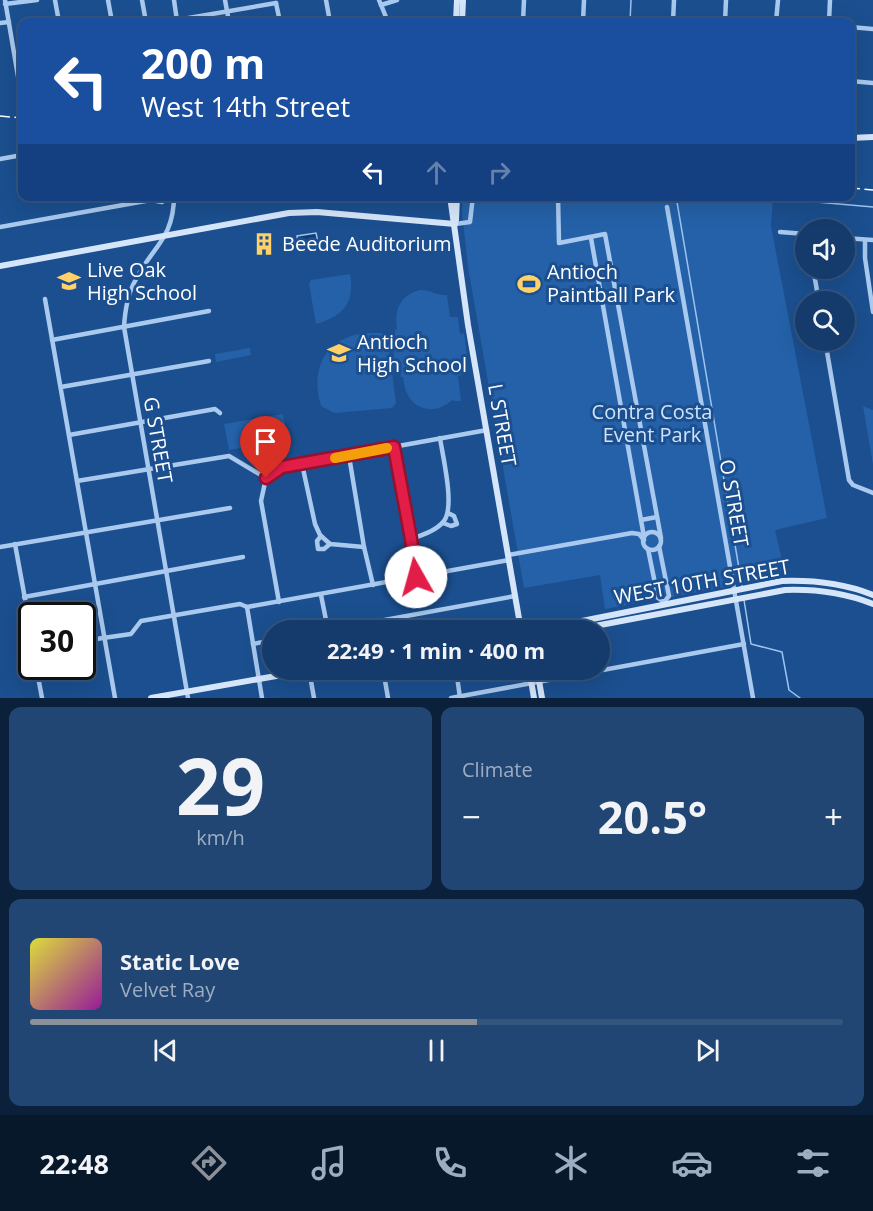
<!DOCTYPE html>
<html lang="en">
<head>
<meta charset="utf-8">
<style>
	:root { --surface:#143b6b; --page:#214673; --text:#f1f3f6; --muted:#9dadc1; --line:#33557e; --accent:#8c9099 }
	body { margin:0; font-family:"Open Sans",sans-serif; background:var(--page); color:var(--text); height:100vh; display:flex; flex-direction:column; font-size:22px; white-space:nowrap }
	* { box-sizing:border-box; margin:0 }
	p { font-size:20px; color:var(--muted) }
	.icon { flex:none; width:33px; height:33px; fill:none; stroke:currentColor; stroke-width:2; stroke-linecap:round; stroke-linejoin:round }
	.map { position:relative; height:698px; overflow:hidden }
	.drawer { display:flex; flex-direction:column; gap:9px; padding:9px; background:#0b203b; flex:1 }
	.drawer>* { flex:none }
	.banner { position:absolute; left:18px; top:18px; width:837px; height:183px; border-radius:12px; box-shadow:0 6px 24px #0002,0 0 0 2px var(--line); background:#1a4fa0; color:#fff; overflow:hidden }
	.buttons { position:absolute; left:795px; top:219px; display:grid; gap:12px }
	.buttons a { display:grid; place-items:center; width:60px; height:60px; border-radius:50%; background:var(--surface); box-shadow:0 6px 24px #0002,0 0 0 2px var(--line); font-size:30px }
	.speed { position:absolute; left:18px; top:602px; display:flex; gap:12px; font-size:30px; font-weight:700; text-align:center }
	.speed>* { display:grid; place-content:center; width:78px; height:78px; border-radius:50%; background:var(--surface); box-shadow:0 6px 24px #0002,0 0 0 2px var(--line); line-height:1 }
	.speed .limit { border:3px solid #111; border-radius:9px; background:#fff; color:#111 }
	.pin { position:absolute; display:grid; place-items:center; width:51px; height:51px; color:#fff; margin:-62px -26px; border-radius:50% 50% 50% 0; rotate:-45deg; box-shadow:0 0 6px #0007 }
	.pin .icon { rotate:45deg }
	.me { position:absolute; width:66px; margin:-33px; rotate:353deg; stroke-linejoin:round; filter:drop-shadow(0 0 4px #0008) }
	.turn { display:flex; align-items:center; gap:21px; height:126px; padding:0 24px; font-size:27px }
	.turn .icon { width:78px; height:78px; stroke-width:2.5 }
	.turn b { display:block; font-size:42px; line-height:51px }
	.lanes { display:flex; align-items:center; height:57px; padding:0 24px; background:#0003; justify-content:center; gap:30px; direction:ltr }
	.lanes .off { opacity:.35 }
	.big { font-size:45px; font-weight:700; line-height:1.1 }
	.drawer .tile { flex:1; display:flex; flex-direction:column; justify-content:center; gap:9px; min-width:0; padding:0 21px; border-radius:12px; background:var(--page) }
	.drawer .dial { align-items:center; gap:0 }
	.dial b { font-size:78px; line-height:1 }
	.song { display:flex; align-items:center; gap:18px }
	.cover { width:72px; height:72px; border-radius:9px; background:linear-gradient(135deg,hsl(60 70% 55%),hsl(300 70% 35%)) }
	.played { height:6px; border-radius:3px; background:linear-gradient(90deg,var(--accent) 55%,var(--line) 55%) }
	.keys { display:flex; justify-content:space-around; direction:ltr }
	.heat { display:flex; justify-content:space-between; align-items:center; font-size:33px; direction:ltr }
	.drawer .tiles { flex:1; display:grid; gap:9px; grid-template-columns:1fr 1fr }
	.tile:last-child { grid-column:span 2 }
	.trip { position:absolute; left:262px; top:620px; width:348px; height:60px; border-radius:30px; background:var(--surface); box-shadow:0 6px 24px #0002,0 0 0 2px var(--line); font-weight:700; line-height:60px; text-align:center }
	.menu { display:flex; height:96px; justify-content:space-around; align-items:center; background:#08182b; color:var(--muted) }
	.menu .icon { width:42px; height:42px }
	.menu .active { color:var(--accent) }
	.menu b { font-size:27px; color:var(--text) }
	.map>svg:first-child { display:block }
	.green { fill:#2461a8 }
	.water { fill:#123a6d; stroke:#9cc4f0; stroke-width:1.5 }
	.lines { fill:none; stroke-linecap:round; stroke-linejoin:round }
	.stream { stroke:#9cc4f0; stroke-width:1.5 }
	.street { stroke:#a9c9ee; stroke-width:4.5 }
	.secondary { stroke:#d6e6fa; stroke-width:6 }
	.rail { stroke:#fff; stroke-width:1.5; stroke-dasharray:10 4.5; stroke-linecap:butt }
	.route-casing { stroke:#92132f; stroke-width:15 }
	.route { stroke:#e11d48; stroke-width:10 }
	.slow { stroke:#f59e0b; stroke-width:10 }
	.labels { text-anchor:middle; stroke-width:6; stroke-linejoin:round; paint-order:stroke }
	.poi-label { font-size:20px; fill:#fff; stroke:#1b4f8f; text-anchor:start }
	.park-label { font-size:20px; fill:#cfe3fa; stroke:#1b4f8f }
	.street-label { font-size:20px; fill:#fff; stroke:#1b4f8f }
</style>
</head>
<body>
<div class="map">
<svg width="873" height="698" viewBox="0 0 873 698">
	<rect width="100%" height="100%" fill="#1b4f8f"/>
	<!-- green -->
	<g class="green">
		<polygon points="463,197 773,197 771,226 827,518 775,530 786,577 740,583 738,581 727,582 726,587 605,609 600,575 524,588 468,267 462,212"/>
		<path d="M350,274C355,302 344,316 316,324L309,284L311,280Z"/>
		<path d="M420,290C431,290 437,296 447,295L450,317H458L460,334L464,333L467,356H463L465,374L458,376L461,401H454L453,399C439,414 414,413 406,391C404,387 404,382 403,377H401L400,373L396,374L391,334H395V330L397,329C394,310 400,295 420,290Z"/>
		<path d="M367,333H387L396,403L392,408L334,413L321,406C309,369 326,336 367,333Z"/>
		<polygon points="250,348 251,355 216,362 215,354"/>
		<polygon points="863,406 873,410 873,466 873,465"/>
		<polygon points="283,414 288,440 229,450 224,424"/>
	</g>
	<!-- water -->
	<polygon class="water" points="316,233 319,248 299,251 297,236"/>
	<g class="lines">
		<!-- stream -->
		<g class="stream">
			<polyline points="630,22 631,0"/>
			<polyline points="676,196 742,586"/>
			<polyline points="748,196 873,207"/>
			<polyline points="744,600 751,644 782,652 789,690 800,698"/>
		</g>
		<!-- street -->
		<g class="street">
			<polyline points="5,0 19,82 22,83"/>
			<polyline points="55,0 59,22"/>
			<polyline points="108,0 112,22"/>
			<polyline points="142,0 146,22"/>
			<polyline points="174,0 177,21"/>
			<polyline points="225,0 229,22"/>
			<polyline points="326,0 330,22"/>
			<polyline points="379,0 388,22"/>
			<polyline points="276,3 280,22"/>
			<polyline points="5,4 37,0"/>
			<polyline points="381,5 397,0"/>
			<polyline points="165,22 276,3"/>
			<polyline points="523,22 524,0"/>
			<polyline points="583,22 584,0"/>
			<polyline points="673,22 674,0"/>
			<polyline points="725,22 726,0"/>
			<polyline points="776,22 778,0"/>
			<polyline points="829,22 830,0"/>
			<polyline points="0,23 9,22"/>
			<polyline points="850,27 873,29"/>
			<polyline points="850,81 873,83"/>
			<polyline points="0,159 22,155"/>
			<path d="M174,196C174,239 151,248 135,281C127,295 125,311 124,327L188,698"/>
			<polyline points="558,196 559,243 605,234 661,538"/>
			<polyline points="667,207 753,698"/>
			<polyline points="455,224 470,222 473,196"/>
			<polyline points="0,227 151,200 162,202 161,196"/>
			<polyline points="780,232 806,234"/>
			<polyline points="591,238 644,537"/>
			<polyline points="844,238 873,240"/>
			<polyline points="865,240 865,258 873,312"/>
			<polyline points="813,268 819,302"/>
			<polyline points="45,299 115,698"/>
			<polyline points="52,340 209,311"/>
			<polyline points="825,340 849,480 853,485 873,493"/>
			<polyline points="61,387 209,361"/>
			<polyline points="69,435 215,409 220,413"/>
			<polyline points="394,447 411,539 416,577"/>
			<polyline points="349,456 364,547 373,585"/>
			<polyline points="302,464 315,524 320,535 330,544 364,547"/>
			<polyline points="266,478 261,501 279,602"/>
			<polyline points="77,481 229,456 266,478 282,467 487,430"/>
			<polyline points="641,520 657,517"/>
			<polyline points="443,523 451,526 457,524 454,516 448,513"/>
			<circle cx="652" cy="541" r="9"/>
			<polyline points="321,536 317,541 318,549 324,549 330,544"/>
			<path d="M411,539C422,535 436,531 444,521C455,506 443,458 440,438"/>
			<polyline points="15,544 32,637"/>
			<polyline points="0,547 230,508"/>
			<polyline points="648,549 658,598 664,602 669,596 659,546"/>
			<polyline points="508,555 632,533 639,534 644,540"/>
			<polyline points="321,595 328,630"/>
			<polyline points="24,597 243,557"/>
			<polyline points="247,607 262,698"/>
			<polyline points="330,630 515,596"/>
			<polyline points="82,641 131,634 141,621 240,604 247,607 509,560"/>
			<polyline points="253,644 273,640"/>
			<polyline points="36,666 42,698"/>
			<polyline points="383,669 388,698"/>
			<polyline points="456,669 460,698"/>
			<polyline points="309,670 314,698"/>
			<polyline points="451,698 744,644"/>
		</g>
		<!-- secondary -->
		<g class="secondary">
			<polyline points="456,22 457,0"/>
			<polyline points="462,22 463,0"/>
			<polyline points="850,138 873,137"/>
			<polyline points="450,196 468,325 521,630"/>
			<polyline points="456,220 457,196"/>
			<polyline points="0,266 289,213 317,212 455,224"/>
			<path d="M537,630L782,581C814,580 843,583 873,595"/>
			<path d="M574,630L785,590C815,589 845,593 873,604"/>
			<polyline points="529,669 534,698"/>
			<polyline points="537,669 542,698"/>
			<polyline points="151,698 316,669"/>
		</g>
		<!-- rail -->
		<g class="rail">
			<polyline points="0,116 22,118"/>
			<polyline points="850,188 873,190"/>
		</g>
	</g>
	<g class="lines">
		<!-- route casing -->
		<g class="route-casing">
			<polyline id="route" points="266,478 282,467 394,447 411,539 416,577"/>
		</g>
		<!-- route -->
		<use href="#route" class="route"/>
		<!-- slow -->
		<polyline class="slow" points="335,458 387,448"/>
	</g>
	<!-- icons -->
	<defs>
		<g id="building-bare" transform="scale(1.8)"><path d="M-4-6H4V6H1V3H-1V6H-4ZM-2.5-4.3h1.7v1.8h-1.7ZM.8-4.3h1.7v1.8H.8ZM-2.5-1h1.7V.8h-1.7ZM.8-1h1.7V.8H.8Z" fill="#ffd166" stroke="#1b4f8f" stroke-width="2.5" paint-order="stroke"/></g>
		<g id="school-bare" transform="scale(1.8)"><path d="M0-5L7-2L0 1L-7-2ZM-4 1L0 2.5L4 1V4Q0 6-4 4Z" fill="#ffd166" stroke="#1b4f8f" stroke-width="2.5" paint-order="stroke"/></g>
		<g id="stadium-bare" transform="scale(1.8)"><path d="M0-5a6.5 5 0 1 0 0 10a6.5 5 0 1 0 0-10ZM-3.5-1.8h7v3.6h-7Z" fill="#ffd166" stroke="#1b4f8f" stroke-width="2.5" paint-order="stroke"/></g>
	</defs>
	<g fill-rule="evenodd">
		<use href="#building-bare" x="264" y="244"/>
		<use href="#school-bare" x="69" y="281"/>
		<use href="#stadium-bare" x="529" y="284"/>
		<use href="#school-bare" x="339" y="353"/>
	</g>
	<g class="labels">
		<!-- poi labels -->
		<g class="poi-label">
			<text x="282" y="251">Beede Auditorium</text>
			<text x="87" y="277">Live Oak<tspan x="87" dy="23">High School</tspan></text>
			<text x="547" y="279">Antioch<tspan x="547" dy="23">Paintball Park</tspan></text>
			<text x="357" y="349">Antioch<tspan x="357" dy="23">High School</tspan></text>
		</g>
		<!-- park labels -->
		<g class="park-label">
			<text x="652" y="419">Contra Costa<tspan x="652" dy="23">Event Park</tspan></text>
		</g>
		<!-- street labels -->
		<g class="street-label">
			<text transform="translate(502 425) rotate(80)" y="7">L STREET</text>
			<text transform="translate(158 440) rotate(80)" y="7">G STREET</text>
			<text transform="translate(734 503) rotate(80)" y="7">O STREET</text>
			<text transform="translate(702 582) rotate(-10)" y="7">WEST 10TH STREET</text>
		</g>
	</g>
</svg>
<div class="buttons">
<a><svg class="icon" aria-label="sound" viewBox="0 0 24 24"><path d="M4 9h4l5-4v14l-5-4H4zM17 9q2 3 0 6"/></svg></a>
<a><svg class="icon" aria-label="search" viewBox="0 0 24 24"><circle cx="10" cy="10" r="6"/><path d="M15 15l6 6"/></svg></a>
</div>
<div class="speed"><div class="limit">30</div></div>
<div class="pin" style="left:266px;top:478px;background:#d93025"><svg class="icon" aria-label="arrive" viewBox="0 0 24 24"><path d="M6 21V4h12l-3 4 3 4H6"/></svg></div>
<svg class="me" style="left:416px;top:577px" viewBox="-20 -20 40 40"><circle r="19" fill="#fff"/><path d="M0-13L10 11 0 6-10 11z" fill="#e11d48"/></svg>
<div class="trip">22:49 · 1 min · 400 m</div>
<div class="banner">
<div class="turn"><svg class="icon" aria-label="left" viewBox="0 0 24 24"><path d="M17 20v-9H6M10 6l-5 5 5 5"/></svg><div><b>200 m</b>West 14th Street</div></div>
<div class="lanes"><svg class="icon" aria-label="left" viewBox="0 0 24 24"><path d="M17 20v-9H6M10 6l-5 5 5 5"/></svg><svg class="icon off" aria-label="ahead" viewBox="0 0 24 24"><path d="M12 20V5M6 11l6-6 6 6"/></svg><svg class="icon off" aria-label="right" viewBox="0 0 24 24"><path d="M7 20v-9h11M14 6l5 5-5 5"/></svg></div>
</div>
</div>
<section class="drawer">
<div class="tiles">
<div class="tile dial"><b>29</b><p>km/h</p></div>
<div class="tile"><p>Climate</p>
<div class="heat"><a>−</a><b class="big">20.5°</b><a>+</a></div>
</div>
<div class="tile">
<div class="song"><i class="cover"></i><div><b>Static Love</b><p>Velvet Ray</p></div></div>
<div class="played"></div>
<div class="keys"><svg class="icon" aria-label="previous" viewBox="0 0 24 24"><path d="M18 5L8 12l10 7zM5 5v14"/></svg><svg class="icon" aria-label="pause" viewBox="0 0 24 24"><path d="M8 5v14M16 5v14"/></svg><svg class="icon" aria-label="next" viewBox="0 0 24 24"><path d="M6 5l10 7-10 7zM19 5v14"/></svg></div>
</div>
</div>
</section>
<nav class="menu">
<b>22:48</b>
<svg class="icon active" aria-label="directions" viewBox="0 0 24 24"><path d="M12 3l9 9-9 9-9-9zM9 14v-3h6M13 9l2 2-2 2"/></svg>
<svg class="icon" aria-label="music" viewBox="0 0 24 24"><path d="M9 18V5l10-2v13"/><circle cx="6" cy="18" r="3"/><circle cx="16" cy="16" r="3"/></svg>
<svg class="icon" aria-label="phone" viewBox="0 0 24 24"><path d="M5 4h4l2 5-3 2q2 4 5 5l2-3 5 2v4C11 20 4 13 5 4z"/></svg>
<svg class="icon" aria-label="climate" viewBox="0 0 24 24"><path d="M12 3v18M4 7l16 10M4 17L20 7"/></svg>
<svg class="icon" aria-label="car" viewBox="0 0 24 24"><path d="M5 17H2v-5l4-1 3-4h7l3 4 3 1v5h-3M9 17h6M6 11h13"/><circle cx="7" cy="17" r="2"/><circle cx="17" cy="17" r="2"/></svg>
<svg class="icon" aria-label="filters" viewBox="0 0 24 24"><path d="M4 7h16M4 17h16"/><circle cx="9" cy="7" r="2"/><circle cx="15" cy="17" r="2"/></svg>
</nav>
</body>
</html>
